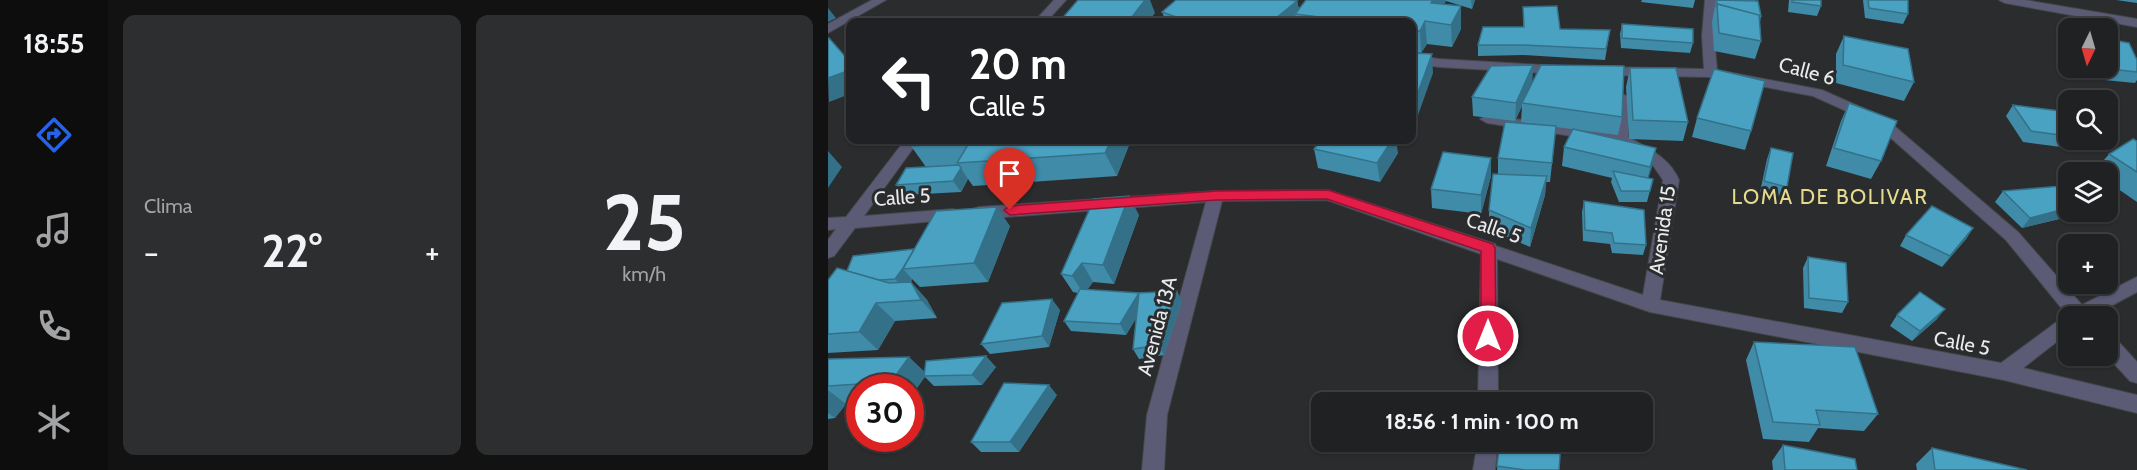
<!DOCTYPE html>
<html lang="es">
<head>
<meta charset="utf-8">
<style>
	:root { --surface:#202122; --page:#2d2e2f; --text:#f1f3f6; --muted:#a2a3a5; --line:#3d3e40; --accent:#2563eb }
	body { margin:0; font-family:Cabin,sans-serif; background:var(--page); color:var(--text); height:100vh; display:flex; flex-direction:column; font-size:22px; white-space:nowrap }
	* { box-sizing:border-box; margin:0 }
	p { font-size:20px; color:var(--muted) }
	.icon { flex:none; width:33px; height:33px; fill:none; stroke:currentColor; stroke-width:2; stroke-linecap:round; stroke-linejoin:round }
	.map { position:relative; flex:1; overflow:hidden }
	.side { display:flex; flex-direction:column; gap:15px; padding:15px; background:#121213; width:720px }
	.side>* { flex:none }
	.banner { position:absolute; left:18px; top:18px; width:570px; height:126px; border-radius:12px; box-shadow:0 2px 4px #0004,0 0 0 2px var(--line); background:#202124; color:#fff; overflow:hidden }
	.needle { width:39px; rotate:185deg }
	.tools { position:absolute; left:1230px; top:18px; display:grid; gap:12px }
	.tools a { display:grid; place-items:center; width:60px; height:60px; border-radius:12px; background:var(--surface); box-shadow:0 2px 4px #0004,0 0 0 2px var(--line); font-size:30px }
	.speed { position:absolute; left:18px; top:374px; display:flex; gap:12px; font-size:30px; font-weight:700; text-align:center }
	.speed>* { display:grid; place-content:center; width:78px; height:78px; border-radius:50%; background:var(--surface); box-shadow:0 2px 4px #0004,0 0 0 2px var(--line); line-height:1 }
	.speed .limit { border:9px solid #d22; background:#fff; color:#111 }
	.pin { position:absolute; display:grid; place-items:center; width:51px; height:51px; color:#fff; margin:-62px -26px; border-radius:50% 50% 50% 0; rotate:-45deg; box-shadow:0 0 6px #0007 }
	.pin .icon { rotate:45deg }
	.me { position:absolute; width:66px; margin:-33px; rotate:0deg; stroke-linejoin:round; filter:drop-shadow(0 0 4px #0008) }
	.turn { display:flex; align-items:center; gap:21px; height:126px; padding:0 24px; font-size:27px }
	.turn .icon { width:78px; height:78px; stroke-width:2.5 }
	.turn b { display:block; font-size:42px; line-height:51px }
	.big { font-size:45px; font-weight:800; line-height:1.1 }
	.side .card { flex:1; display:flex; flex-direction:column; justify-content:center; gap:9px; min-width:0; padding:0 21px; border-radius:12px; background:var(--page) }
	.side .dial { align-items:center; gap:0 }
	.dial b { font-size:78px; line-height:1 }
	.heat { display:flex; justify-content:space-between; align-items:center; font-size:33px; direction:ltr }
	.side .tiles { flex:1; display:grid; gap:15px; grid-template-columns:repeat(2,1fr) }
	.trip { position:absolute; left:483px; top:392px; width:342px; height:60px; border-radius:12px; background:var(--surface); box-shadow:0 2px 4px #0004,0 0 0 2px var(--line); font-weight:800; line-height:60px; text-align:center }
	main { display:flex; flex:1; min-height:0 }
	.tabs { display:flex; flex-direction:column; width:108px; justify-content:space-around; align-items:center; background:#0d0d0e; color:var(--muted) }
	.tabs .icon { width:42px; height:42px }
	.tabs .on { color:var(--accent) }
	.tabs b { font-size:27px; color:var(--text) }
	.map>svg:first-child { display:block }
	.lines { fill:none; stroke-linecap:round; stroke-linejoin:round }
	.minor-casing { stroke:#454749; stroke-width:2 }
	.tertiary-casing { stroke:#454749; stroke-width:2 }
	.minor { fill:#5c5b76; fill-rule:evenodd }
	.tertiary { fill:#5c5b76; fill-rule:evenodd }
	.wall { fill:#408ba8 }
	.shaded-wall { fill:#347188 }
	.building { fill:#4aa2c3; stroke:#347188; stroke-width:1.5 }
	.route { fill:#e11d48; stroke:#92132f; stroke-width:1.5 }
	.labels { text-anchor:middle; stroke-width:6; stroke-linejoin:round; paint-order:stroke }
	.street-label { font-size:20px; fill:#eaebed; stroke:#2a2c2e }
	.neighbourhood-label { font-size:21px; letter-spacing:1.5px; fill:#e6db8c; stroke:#2a2c2e }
</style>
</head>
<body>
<main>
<nav class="tabs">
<b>18:55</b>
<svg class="icon on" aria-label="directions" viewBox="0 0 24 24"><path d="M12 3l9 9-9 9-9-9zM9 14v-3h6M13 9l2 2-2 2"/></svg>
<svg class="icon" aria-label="music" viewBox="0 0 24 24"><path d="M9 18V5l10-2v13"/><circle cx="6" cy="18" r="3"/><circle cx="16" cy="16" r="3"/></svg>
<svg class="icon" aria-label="phone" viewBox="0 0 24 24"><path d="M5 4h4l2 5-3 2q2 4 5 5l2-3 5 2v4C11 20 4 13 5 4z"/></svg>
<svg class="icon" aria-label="climate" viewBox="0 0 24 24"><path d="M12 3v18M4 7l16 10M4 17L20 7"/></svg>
</nav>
<section class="side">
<div class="tiles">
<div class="card"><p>Clima</p>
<div class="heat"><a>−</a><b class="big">22°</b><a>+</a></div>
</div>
<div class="card dial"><b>25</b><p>km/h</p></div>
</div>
</section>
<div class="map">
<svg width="1309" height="470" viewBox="0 0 1309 470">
	<rect width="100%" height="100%" fill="#2a2c2e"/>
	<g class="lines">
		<!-- minor casing -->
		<g class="minor-casing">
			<g id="minor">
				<polygon points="44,0 58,0 0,33 0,24"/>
				<polygon points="226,0 238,0 218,22 206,22"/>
				<path d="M877,0H889L886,36L889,70L994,90L1057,118L1190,232L1254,305L1309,277V292L1264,316H1240V333L1195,368L1309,395V413L1176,380L822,312L669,259L670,402H650L653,254L499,200L394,201L339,415L336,470H314L319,415L378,202L151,219L145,217L143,213L145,209L151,207L388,191L500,190L667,244L668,246L815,295L835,180L824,164L789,143L659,123L652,119L659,115L786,133V97L793,93L800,97V137C821,149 841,157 851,180L832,300L1173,363L1234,318L1240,316L1178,240L1047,124L985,96L883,77L776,75L769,71L776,67L876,69L874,36Z"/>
				<polygon points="584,55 611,59 732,66 739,70 732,74 611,67 584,63"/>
				<polygon points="77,140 91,140 36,216 125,209 131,211 133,215 131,219 27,228 6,256 0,258 0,240 8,229 0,230 0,218 18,217"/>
				<polygon points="1280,336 1287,338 1309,362 1309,383 1302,381 1279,356"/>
				<polygon points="650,441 670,441 667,470 645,470"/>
			</g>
		</g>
		<!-- tertiary casing -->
		<g class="tertiary-casing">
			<polygon id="tertiary" points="1171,0 1197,0 1309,19 1309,27 1177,3"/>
		</g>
		<!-- minor -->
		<use href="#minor" class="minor"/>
		<!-- tertiary -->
		<use href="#tertiary" class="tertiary"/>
	</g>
	<!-- wall -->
	<g class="wall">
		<polygon points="478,0 647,0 644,9 618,1 616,4 633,6 633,29 624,47 599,44 593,53 584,52 584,22 338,22 334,12 469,1 471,9"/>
		<polygon points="814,0 867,0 865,8 813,2"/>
		<polygon points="888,0 927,0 933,16 932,22 933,41 927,59 886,51 884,22"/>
		<polygon points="961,0 993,0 993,6 989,16 960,12"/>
		<polygon points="1035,0 1080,0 1080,14 1075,24 1037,18"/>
		<polygon points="1288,0 1309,0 1309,3"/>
		<polygon points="695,7 732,29 782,30 777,60 695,55 650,56 650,45 695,27"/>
		<polygon points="794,24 865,43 862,53 793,48 792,34"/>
		<polygon points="1016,36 1086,82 1076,101 1008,83 1008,54"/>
		<polygon points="1309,60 1309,80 1307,83 1266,79 1262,68 1280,68"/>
		<polygon points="705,65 704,83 794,117 790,135 728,127 722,182 718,182 717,195 702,247 661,229 661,210 670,174 670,158 717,125 693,122 694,106 687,121 645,116 644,97"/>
		<polygon points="802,68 860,122 855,141 801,139 798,87"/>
		<polygon points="1021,103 1053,161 1043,179 998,166 1013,121"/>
		<polygon points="1185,105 1240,136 1233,147 1195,142 1178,116"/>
		<polygon points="869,118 923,131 917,150 864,137"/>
		<polygon points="89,140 303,140 289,176 145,186 140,179 133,192 77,195 68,185 98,167 83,146"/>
		<polygon points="1309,141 1309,202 1280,182 1280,172 1266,172 1281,154"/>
		<polygon points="736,147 828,148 820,178 825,179 819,202 791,202 783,182 784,178 734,166"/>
		<polygon points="943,148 959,187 955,197 932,192 939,159"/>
		<polygon points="486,149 570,153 552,182 490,168"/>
		<polygon points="663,158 663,176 653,214 604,208 603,189"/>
		<polygon points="1175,191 1244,216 1194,228 1167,202"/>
		<polygon points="756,201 818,245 815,255 784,253 782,244 755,241 754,212"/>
		<polygon points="311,215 286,284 265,282 259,290 354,301 336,355 311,359 305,349 308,318 298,335 243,331 236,321 250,293 245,292 233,274"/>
		<polygon points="182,226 160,282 92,287 84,279 83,282 99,300 109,318 67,321 50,350 0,353 0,280 19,271 86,249"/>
		<polygon points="1145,228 1138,239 1114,267 1072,246 1078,235"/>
		<polygon points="980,257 1020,302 1014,313 976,308 975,268"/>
		<polygon points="232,310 221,347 162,354 153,344"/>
		<polygon points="1069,315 1109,319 1084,341 1062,326"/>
		<polygon points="926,342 1050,414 1036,431 990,428 981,442 935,439 918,360"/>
		<polygon points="0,359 96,372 168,367 154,385 106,386 97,377 82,387 32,387 32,403 18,404 7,418 0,419"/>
		<polygon points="229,395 191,452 153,452 143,442"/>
		<polygon points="672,441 731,470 669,470"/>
		<polygon points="955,445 1029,470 945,470 944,461"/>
		<polygon points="1104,448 1199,470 1089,470 1088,464"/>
	</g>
	<!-- shaded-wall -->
	<g class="shaded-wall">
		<polygon points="317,0 322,0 327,13 320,22 300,22"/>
		<polygon points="605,0 618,0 606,22 603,3"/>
		<polygon points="643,0 647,0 644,9"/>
		<polygon points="469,1 472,14 467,14 469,22 443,22"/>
		<polygon points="633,6 633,29 624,47 623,25"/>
		<polygon points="0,8 8,18 0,22"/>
		<polygon points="597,21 599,44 593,53 592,31"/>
		<polygon points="604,54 605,73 584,132 584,109"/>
		<polygon points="705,65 704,84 694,103 694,106 687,121 688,103"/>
		<polygon points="22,70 22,94 1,102 0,78"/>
		<polygon points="283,140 303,140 289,176 277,153"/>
		<polygon points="564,140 568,140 570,153 552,182 549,163"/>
		<polygon points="828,148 824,167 818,186 822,167"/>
		<polygon points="0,151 14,167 0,188"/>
		<polygon points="663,158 663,176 653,214 653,195"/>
		<polygon points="133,168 140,179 133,192 125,181"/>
		<polygon points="719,176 717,195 702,247 703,228"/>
		<polygon points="301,196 311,215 286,284 275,265"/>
		<polygon points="169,207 182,226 160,282 146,263"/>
		<polygon points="1240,208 1240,212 1248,212 1244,216 1194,228 1202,218"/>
		<polygon points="1145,228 1138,239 1114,267 1122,256"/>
		<polygon points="90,248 75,269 84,279 77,290 67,279"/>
		<polygon points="254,263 265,282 256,294 244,276"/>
		<polygon points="83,282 99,300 109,318 93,300"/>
		<polygon points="349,291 354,301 336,355 330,345"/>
		<polygon points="311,293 317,304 298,335 292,324"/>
		<polygon points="224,299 232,310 221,347 214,336"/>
		<polygon points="48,303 67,321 50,350 31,332"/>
		<polygon points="1117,309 1109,319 1084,341 1092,331"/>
		<polygon points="158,356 168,367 154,385 144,375"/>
		<polygon points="81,357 99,374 96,376 97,377 82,398 82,387 69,387 63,382"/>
		<polygon points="221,385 229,395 191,452 182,442"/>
		<polygon points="0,390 18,404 7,418 0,413"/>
	</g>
	<!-- building -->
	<g class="building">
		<polygon points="250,0 317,0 300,22 231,22"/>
		<polygon points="348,0 462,0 469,1 443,22 351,22 354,19 334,12"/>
		<polygon points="478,0 605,0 603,3 633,6 623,25 597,21 592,31 584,30 584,22 532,22 467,14"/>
		<polygon points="889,0 930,1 933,16 889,4 888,7"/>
		<polygon points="964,0 993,0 993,6 964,2"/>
		<polygon points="1040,0 1080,0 1080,14 1041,8"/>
		<polygon points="889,4 931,15 933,41 891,33"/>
		<polygon points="729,6 732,29 782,30 778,49 695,45 650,45 655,27 696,27 695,7"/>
		<polygon points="82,20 87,22 74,22"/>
		<polygon points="794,24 865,29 865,43 794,38"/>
		<polygon points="1016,36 1080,49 1086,82 1015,65"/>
		<polygon points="0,38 1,38 22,62 22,70 0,78"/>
		<polygon points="1280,39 1301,43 1309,60 1309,72 1273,68 1280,68"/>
		<polygon points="584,53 604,54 584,109"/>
		<polygon points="705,65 688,103 644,97 663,66"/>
		<polygon points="713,65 796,66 794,117 694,103"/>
		<polygon points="802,68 848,68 860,122 805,120"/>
		<polygon points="886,69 937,81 923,131 869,118"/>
		<polygon points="1021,103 1069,121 1053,161 1006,148"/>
		<polygon points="1185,105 1232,111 1240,136 1203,131"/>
		<polygon points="677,122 728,126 724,163 670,158"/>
		<polygon points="745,129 828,148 822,167 736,147"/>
		<polygon points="1305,139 1309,141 1309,172 1281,154"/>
		<polygon points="89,140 283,140 277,153 129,163 141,143 83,146"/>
		<polygon points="493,140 564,140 549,163 486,149"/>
		<polygon points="943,148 965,153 959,187 936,181"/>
		<polygon points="615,152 663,158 653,195 603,189"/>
		<polygon points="131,165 133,168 125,181 68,185 78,168"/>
		<polygon points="785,171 825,179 822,191 793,191"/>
		<polygon points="665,174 719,176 703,228 661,210"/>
		<polygon points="1234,186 1240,192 1240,208 1202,218 1175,191"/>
		<polygon points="301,196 275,265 254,263 244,276 233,274 266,199"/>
		<polygon points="756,201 816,210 818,245 786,243 784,233 757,230"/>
		<polygon points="1104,206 1145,228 1122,256 1078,235"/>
		<polygon points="169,207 146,263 75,269 108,211"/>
		<polygon points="86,249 75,268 67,279 51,280 19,271 25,256"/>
		<polygon points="980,257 1018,263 1020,302 981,298"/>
		<polygon points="9,268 61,283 83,282 93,300 48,303 31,332 0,334 0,280"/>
		<polygon points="252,289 311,293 292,324 236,321"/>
		<polygon points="349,291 330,345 305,349 311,293"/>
		<polygon points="1092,292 1117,309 1092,331 1069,315"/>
		<polygon points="224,299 214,336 153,344 174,303"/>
		<polygon points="926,342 1027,347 1050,414 988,410 992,425 945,422"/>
		<polygon points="158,356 144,375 96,376 98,361"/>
		<polygon points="81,357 63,382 0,386 0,359"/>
		<polygon points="176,383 221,385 182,442 143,442"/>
		<polygon points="678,398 715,402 677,402"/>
		<polygon points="672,441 733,441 731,470 697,470 669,466"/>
		<polygon points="955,445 1027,459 1029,470 957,470"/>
		<polygon points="1104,448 1199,470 1107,470"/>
	</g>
	<!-- route -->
	<polygon class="route" points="500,190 665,244 667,248 668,336 666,341 660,342 655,341 653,336 653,251 499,199 388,200 182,215 176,210 182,206 388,191"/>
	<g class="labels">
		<!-- street labels -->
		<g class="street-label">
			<text transform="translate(979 71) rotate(15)" y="7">Calle 6</text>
			<text transform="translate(74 197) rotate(-4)" y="7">Calle 5</text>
			<text transform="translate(666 228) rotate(19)" y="7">Calle 5</text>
			<text transform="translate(834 230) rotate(-82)" y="7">Avenida 15</text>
			<text transform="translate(329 326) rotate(-75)" y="7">Avenida 13A</text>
			<text transform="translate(1134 343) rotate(11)" y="7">Calle 5</text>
		</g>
		<!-- neighbourhood labels -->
		<g class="neighbourhood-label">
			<text x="1002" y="204">LOMA DE BOLIVAR</text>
		</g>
	</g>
</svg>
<div class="tools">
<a><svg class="needle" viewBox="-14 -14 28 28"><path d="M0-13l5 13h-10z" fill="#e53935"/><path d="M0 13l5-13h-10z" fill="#a2a3a5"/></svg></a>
<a><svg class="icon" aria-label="search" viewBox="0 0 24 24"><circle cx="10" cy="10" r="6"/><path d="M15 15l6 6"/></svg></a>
<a><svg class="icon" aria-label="layers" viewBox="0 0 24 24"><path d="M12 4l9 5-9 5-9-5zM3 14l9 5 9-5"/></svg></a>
<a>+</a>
<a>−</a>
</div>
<div class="speed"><div class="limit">30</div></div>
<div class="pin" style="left:182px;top:210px;background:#d93025"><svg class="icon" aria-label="arrive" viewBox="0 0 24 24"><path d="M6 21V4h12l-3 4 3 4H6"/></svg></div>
<svg class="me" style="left:660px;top:336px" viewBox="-20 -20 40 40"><circle r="17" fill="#e11d48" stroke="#fff" stroke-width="3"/><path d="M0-11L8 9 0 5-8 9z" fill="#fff"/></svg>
<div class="trip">18:56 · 1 min · 100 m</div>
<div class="banner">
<div class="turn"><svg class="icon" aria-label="left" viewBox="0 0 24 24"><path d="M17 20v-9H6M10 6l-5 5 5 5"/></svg><div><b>20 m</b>Calle 5</div></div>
</div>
</div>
</main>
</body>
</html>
